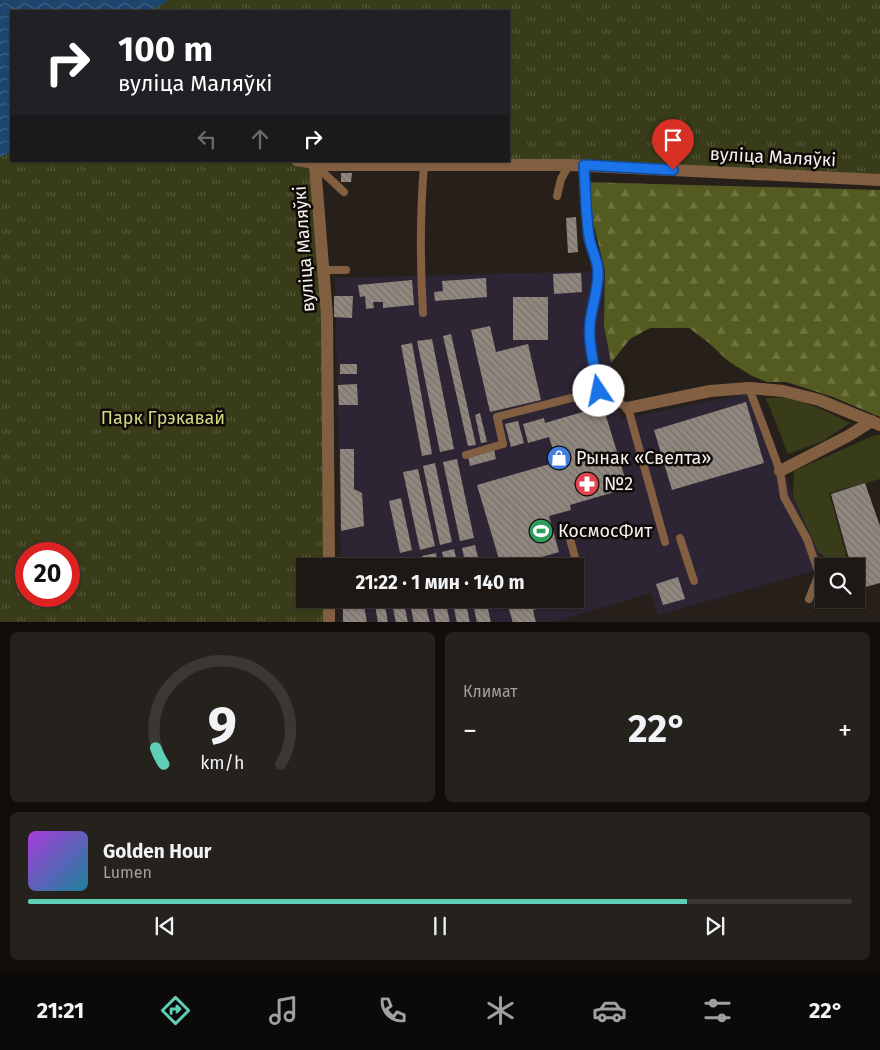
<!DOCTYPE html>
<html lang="ru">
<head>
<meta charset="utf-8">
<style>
	:root { --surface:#1d1814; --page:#25211d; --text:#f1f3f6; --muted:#a0a0a0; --line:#3b3734; --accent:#5eceb7 }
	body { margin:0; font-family:"Fira Sans",sans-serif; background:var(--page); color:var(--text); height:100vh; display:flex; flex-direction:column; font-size:19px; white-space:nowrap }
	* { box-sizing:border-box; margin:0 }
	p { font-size:16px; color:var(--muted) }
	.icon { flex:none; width:28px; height:28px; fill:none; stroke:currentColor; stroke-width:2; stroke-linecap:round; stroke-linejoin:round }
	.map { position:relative; height:622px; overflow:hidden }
	.panel { display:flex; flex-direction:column; gap:10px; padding:10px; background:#100d0b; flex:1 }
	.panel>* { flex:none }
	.banner { position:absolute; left:10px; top:10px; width:500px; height:152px; border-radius:0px; box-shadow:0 1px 4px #0004,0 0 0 1px var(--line); background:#202124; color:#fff; overflow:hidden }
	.buttons { position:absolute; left:815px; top:558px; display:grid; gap:10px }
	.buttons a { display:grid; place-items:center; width:50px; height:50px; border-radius:0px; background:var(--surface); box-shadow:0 1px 4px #0004,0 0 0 1px var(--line); font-size:25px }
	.speed { position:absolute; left:15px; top:542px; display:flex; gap:10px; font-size:25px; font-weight:700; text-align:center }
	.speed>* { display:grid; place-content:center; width:65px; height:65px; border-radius:50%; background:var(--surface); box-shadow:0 1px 4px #0004,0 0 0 1px var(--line); line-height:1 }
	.speed .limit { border:8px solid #d22; background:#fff; color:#111 }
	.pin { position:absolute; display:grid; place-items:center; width:42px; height:42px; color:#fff; margin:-51px -21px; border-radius:50% 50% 50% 0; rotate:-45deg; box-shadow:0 0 5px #0007 }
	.pin .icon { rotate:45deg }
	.me { position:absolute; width:55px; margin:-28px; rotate:349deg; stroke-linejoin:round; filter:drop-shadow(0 0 4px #0008) }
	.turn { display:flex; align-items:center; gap:18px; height:105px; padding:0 25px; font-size:22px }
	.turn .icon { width:65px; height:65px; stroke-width:2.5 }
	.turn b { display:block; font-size:35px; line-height:42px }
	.lanes { display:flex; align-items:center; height:48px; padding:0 25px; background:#0003; justify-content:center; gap:25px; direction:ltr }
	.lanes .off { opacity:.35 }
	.big { font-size:38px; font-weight:700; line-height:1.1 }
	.panel .card { flex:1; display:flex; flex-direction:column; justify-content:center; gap:8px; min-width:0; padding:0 18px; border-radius:8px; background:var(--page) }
	.panel .dial { align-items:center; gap:0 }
	.dial svg { height:130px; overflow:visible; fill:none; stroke:var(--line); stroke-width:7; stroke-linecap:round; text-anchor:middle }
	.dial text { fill:var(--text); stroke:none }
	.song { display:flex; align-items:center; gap:15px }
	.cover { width:60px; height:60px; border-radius:8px; background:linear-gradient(135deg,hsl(280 70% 55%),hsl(190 70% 35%)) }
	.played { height:5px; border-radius:2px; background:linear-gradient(90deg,var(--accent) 80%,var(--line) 80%) }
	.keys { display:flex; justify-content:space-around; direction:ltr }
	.heat { display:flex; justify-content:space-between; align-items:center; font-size:28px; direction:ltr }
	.panel .tiles { flex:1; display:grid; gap:10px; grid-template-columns:1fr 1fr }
	.card:last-child { grid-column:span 2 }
	.trip { position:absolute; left:296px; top:558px; width:288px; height:50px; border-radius:0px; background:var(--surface); box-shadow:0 1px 4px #0004,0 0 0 1px var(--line); font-weight:700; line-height:50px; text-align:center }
	.menu { display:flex; height:80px; justify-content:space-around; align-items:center; background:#0c0a08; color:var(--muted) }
	.menu .icon { width:35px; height:35px }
	.menu .active { color:var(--accent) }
	.menu b { font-size:22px; color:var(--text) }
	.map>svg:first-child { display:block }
	.commercial { fill:#2d2534 }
	.green { fill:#383c19 }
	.forest { fill:url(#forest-firs) }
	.park { fill:url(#park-tufts); fill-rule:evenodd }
	.water { fill:url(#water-waves) }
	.building { fill:url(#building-back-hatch) }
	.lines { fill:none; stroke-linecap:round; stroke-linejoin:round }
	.lane { stroke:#835f42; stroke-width:8 }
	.street { stroke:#835f42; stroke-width:12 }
	.route-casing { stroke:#114b97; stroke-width:12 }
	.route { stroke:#1a73e8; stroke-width:9 }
	.labels { text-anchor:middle; stroke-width:5; stroke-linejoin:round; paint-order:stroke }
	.street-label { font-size:18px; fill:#f6f0ec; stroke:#0e0a08 }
	.park-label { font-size:18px; fill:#ced982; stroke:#0e0a08 }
	.poi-label { font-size:18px; fill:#f6f0ec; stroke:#0e0a08; text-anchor:start }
</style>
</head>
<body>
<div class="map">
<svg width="880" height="623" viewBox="0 0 880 623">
	<defs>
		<pattern id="forest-firs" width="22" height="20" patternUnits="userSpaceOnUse" patternTransform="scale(1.25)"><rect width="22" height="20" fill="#545b20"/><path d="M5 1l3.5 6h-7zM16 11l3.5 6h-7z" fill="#6d7341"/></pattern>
		<pattern id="park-tufts" width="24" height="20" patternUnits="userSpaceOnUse" patternTransform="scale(1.25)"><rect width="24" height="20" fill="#383c19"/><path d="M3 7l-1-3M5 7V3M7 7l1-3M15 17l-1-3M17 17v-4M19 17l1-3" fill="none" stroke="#55583b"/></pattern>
		<pattern id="water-waves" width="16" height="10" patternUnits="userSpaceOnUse" patternTransform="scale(1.25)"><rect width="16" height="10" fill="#1c466d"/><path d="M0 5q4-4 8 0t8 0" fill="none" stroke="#3e6182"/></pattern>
		<pattern id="building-back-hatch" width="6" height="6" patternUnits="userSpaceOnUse" patternTransform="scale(1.25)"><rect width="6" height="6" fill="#90877f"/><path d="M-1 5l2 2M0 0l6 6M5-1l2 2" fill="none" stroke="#78716b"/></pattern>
	</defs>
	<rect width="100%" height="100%" fill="#27201a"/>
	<!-- commercial -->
	<polygon class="commercial" points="605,271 604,326 621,419 756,392 793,496 825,566 824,568 658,615 651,593 554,622 342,622 341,599 575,599 575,566 341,566 335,278"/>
	<!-- green -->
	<g class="green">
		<path d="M766,398C772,398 780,397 786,398C809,402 830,413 850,423L823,441L788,454Z"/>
		<polygon points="875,435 880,435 880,479 829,493 849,565 849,566 836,566 818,552 793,496 794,471"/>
	</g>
	<!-- forest -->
	<polygon class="forest" points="583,182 880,190 880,417 833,397 786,382 767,382 752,376 728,361 709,343 689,328 650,328 630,339 611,363 604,326 605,270"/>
	<!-- park -->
	<g class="park">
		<polygon points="169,0 880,0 880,175 509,161 509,11 151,11"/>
		<path d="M11,152V161H320L328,566H305V599H329V622H0V157ZM26,554H69V596H26Z"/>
	</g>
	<!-- water -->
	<polygon class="water" points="0,0 169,0 151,11 11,11 11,152 0,157"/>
	<!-- building -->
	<g class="building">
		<polygon points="341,173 352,173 351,182 341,182"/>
		<polygon points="576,217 578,252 568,253 566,218"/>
		<polygon points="581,273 582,292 554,294 553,274"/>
		<polygon points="486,278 487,297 435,301 434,292 443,291 442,281"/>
		<polygon points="412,280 414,305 383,308 383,302 373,302 374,308 366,309 365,296 360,297 358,285"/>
		<polygon points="334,296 353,296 352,318 334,317"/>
		<rect x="513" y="297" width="35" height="43"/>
		<polygon points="490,326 496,352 528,344 541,400 490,412 471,330"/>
		<polygon points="451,334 476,445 468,446 443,336"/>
		<polygon points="432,339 454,449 440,452 417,341"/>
		<polygon points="412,343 432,454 422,456 401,345"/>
		<rect x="340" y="364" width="17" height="10"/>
		<polygon points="357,384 358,405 339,405 338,385"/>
		<polygon points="746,402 764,463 672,490 654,430"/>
		<polygon points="603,406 628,488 570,505 571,510 549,516 559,552 510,566 501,566 477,485 557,462 549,437 528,443 523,424 544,418 545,423"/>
		<polygon points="480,413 487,442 481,443 475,415"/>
		<polygon points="518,421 524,443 511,447 505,424"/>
		<polygon points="340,449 354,449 354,489 362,493 364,526 341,531"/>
		<polygon points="494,450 496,459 470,466 468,457"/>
		<polygon points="457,459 474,538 460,541 443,462"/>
		<polygon points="435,463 452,542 440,545 423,466"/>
		<polygon points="418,469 435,546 420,550 403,472"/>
		<polygon points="865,483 880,526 880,583 858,589 856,583 856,566 851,566 831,494"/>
		<polygon points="401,498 412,550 400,553 389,501"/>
		<polygon points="475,545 480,566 466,566 462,548"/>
		<polygon points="454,549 458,566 445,566 442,552"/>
		<polygon points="436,553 438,566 424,566 422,556"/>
		<polygon points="416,558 418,566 402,566 401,561"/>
		<polygon points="678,577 685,599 663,605 656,584"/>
		<polygon points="343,599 363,599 367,623 343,623"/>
		<polygon points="374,599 384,599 388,623 378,623"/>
		<polygon points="391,599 403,599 408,623 396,623"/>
		<polygon points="409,599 424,599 430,623 414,623"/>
		<polygon points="431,599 445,599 450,623 436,623"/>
		<polygon points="452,599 465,599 470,623 457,623"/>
		<polygon points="472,599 486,599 491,623 477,623"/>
		<polygon points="506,599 572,599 533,610 536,623 513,623"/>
	</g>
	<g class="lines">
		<!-- lane -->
		<g class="lane">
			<polyline points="296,161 296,162 315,165 344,192"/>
			<polyline points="584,165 589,240 596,256 598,269 598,286 593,303 590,322 589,341 599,391"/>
			<polyline points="557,196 561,179 569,165"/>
			<polyline points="324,270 346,270"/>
			<path d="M423,313C420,264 420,214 424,165"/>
			<polyline points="749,388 780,471 784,497 807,539 819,574 809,599"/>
			<polyline points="466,455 503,444 497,417 599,391 628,408 665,542"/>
			<polyline points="567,528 579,572 575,573"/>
			<polyline points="680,538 694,581"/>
		</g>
		<!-- street -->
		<g class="street">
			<polyline points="628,408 710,391 749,388 783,391 819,400 880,425"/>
			<polyline points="780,471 848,436 872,421"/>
			<polyline points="329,566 327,316 315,165 569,165 880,180"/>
			<polyline points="329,599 329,623"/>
		</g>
	</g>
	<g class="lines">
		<!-- route casing -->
		<g class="route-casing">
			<path id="route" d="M599,391C595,368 588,346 590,323C592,305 599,288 598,270C597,259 591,249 589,237C586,214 585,189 584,165L673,170"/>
		</g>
		<!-- route -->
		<use href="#route" class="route"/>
	</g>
	<!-- icons -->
	<defs>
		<g id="shop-disc" transform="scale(1.25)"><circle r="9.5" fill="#3f7fe0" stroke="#0e0a08"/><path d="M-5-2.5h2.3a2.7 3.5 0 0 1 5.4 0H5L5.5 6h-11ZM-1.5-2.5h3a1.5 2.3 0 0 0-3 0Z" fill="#fff"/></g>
		<g id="pharmacy-disc" transform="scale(1.25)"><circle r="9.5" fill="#e0444e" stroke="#0e0a08"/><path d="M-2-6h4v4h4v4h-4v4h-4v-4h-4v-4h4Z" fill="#fff"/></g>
		<g id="stadium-disc" transform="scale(1.25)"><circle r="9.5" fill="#2e9e5b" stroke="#0e0a08"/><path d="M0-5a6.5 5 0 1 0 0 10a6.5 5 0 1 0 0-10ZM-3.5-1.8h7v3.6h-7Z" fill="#fff"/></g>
	</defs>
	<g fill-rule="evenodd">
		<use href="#shop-disc" x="559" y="458"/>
		<use href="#pharmacy-disc" x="587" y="484"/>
		<use href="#stadium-disc" x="541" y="531"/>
	</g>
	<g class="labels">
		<!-- street labels -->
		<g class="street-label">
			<text transform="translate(773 157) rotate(3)" y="6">вуліца Маляўкі</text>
			<text transform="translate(304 249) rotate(-94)" y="6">вуліца Маляўкі</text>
		</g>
		<!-- park labels -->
		<g class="park-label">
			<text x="163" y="424">Парк Грэкавай</text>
		</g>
		<!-- poi labels -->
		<g class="poi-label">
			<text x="576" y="464">Рынак «Свелта»</text>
			<text x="604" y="490">№2</text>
			<text x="558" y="537">КосмосФит</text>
		</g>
	</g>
</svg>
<div class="buttons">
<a><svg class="icon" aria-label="search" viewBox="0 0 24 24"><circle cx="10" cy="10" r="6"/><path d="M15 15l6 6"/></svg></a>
</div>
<div class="speed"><div class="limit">20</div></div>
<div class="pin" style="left:673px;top:170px;background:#d93025"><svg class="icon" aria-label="arrive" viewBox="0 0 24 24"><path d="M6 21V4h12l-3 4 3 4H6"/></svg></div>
<svg class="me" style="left:599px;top:391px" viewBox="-20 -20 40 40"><circle r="19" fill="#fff"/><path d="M0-13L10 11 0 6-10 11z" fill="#1a73e8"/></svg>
<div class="trip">21:22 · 1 мин · 140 m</div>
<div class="banner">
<div class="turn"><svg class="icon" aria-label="right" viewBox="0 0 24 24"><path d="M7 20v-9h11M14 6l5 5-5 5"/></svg><div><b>100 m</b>вуліца Маляўкі</div></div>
<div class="lanes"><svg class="icon off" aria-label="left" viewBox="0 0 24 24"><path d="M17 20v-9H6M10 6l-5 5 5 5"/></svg><svg class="icon off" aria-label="ahead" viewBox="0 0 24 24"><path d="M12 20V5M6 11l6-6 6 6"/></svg><svg class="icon" aria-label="right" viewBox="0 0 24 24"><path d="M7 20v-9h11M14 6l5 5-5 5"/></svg></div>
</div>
</div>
<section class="panel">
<div class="tiles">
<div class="card dial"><svg viewBox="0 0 100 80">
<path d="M14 69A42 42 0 1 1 86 69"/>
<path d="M14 69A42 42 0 0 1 9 59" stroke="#5eceb7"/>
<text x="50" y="56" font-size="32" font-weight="700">9</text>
<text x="50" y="72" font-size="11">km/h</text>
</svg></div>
<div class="card"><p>Климат</p>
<div class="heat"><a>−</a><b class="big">22°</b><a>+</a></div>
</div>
<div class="card">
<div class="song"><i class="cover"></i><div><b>Golden Hour</b><p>Lumen</p></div></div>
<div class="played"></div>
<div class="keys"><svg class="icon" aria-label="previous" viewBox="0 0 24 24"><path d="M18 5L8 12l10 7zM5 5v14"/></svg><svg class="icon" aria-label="pause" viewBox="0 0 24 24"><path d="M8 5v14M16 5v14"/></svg><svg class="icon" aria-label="next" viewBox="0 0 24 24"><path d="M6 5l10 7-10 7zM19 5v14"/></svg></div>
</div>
</div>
</section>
<nav class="menu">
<b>21:21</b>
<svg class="icon active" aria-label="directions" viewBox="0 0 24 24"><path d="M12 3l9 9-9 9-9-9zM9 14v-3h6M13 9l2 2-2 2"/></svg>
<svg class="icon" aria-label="music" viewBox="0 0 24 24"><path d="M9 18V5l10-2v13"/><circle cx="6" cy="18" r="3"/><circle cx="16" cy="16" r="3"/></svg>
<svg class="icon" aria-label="phone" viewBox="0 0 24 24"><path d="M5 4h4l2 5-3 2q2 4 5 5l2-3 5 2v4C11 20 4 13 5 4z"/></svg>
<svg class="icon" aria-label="climate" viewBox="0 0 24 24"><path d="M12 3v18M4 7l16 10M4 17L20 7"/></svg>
<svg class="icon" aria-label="car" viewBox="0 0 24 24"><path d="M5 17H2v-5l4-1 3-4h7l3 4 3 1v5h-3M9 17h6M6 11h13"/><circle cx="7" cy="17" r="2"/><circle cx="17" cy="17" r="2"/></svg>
<svg class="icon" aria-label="filters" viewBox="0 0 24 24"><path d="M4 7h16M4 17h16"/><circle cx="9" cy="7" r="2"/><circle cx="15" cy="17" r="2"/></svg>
<b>22°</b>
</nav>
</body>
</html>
